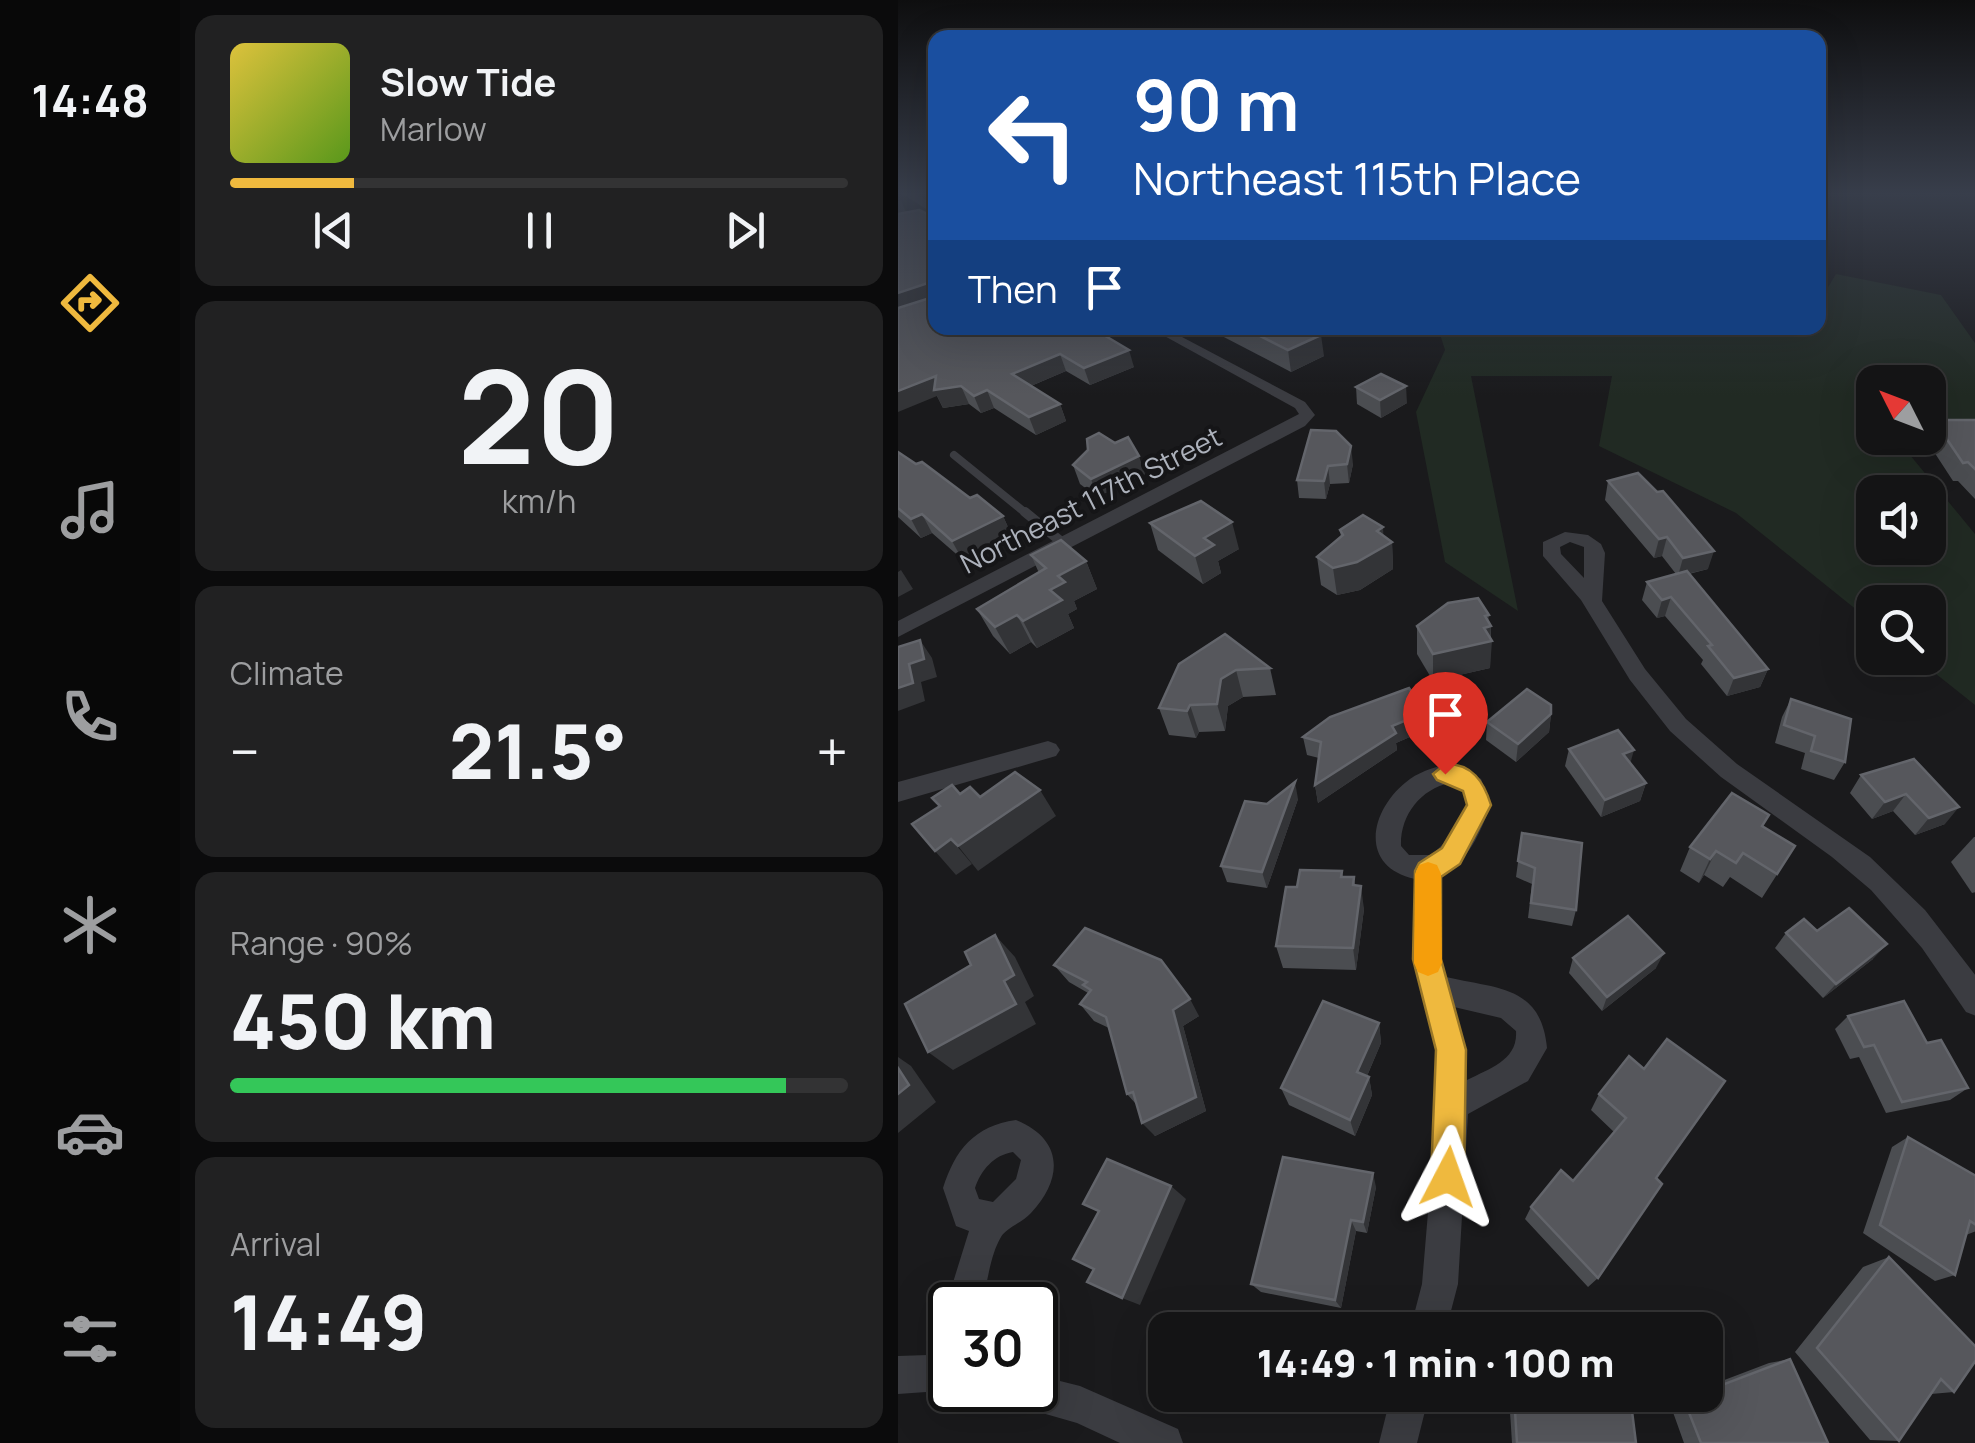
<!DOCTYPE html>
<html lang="en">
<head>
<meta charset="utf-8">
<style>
	:root { --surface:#141415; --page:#212122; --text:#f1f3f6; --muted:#9d9ea0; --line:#333334; --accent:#efb93e }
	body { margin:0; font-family:Manrope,sans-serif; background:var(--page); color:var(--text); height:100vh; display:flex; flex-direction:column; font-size:38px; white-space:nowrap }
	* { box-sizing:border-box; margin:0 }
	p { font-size:32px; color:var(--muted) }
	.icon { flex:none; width:55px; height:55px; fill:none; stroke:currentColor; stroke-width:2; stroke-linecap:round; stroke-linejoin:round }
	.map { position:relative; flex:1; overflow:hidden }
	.details { display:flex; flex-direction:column; gap:15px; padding:15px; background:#0b0b0c; width:718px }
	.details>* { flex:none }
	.banner { position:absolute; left:30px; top:30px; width:898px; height:305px; border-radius:20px; box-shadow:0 10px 40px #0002,0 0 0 2px var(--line); background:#1a4fa0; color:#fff; overflow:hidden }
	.needle { width:65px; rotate:312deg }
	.fabs { position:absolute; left:958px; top:365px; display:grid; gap:20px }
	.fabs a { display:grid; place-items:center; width:90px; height:90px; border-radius:20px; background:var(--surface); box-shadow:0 10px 40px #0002,0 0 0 2px var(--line); font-size:50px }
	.speed { position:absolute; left:30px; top:1282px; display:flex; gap:20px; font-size:50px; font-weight:700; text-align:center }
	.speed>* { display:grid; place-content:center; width:130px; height:130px; border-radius:50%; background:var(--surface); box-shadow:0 10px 40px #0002,0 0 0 2px var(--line); line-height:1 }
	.speed .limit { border:5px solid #111; border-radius:15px; background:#fff; color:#111 }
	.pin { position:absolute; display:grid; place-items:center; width:85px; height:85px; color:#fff; margin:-102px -42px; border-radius:50% 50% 50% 0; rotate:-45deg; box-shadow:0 0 10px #0007 }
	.pin .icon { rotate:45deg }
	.me { position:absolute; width:110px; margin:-55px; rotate:4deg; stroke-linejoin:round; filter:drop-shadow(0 0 8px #0008) }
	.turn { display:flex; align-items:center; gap:35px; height:210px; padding:0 40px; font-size:45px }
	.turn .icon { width:130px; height:130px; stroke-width:2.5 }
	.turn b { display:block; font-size:70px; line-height:85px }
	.then { display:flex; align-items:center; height:95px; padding:0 40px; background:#0003; gap:20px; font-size:38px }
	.big { font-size:75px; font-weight:800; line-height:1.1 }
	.details .card { flex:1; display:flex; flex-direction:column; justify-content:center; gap:15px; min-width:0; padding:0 35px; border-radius:20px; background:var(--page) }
	.details .dial { align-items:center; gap:0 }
	.dial b { font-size:130px; line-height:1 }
	.song { display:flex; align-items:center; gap:30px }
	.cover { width:120px; height:120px; border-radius:15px; background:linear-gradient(135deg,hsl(50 70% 55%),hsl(90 70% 35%)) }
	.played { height:10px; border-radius:5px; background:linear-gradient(90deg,var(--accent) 20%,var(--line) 20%) }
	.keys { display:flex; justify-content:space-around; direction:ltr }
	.heat { display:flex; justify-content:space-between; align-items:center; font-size:55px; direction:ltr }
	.charge { height:15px; border-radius:8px; background:linear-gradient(90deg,#34c759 90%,var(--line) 0) }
	.trip { position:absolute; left:250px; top:1312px; width:575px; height:100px; border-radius:20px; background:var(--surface); box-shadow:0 10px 40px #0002,0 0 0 2px var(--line); font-weight:800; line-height:100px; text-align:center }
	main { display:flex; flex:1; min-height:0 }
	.tab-bar { display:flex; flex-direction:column; width:180px; justify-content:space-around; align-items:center; background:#080808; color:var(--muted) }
	.tab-bar .icon { width:70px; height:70px }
	.tab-bar .current { color:var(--accent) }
	.tab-bar b { font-size:45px; color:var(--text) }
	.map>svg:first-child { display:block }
	.green { fill:#212a23; fill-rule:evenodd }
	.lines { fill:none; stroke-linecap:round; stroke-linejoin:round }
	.lane-far1 { stroke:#3b3c41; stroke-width:8 }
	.lane { stroke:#3b3c41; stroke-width:10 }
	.street { fill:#3b3c41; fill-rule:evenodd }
	.wall { fill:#4b4d51 }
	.shaded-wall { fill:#333437 }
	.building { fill:#56575c; stroke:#63656b; stroke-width:2.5 }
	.route { fill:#efb93e; stroke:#9b7828; stroke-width:2.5 }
	.slow { fill:#f59e0b }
	.labels { text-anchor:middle; stroke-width:8; stroke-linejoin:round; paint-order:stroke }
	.street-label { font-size:28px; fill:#acb1bb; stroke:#151517 }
</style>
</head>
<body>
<main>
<nav class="tab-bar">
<b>14:48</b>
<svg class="icon current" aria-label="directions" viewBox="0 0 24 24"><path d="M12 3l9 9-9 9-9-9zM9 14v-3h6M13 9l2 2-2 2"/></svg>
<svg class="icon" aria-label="music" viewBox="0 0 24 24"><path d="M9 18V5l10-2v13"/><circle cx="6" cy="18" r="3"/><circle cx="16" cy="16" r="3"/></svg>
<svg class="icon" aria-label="phone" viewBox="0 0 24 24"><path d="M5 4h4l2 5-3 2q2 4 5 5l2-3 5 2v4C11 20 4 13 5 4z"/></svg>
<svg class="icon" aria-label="climate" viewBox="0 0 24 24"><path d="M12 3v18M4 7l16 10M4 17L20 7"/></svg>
<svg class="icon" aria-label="car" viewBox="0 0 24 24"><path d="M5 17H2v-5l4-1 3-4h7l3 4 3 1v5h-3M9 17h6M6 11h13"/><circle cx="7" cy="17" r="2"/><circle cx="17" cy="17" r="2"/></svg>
<svg class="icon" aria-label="filters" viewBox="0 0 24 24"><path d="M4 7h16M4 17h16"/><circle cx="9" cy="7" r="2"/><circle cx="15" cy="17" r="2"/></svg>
</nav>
<section class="details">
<div class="card">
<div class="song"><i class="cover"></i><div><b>Slow Tide</b><p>Marlow</p></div></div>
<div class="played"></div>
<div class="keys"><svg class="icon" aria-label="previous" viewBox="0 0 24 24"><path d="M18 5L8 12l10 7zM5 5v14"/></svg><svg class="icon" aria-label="pause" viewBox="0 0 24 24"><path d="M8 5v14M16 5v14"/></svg><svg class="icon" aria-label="next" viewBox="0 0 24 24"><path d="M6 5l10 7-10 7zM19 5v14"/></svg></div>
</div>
<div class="card dial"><b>20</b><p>km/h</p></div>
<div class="card"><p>Climate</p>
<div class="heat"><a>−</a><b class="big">21.5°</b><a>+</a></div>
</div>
<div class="card"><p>Range · 90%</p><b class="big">450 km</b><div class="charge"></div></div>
<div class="card"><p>Arrival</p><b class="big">14:49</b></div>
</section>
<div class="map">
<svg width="1078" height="1443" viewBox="0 0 1078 1443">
	<rect width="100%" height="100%" fill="#1a1a1c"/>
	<!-- green -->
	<path class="green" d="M938,274L1043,295L1077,343V426L1030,427V382H975V438H998L1077,534V705L1018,658H1030V602H975V623L838,513L701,446L714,376H573L620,611L547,562L518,412L547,350L540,328H920V304ZM975,492H1030V548H975Z"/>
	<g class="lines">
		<!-- lane-far1 -->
		<polyline class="lane-far1" points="56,455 130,515"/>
		<!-- lane -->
		<polyline class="lane" points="127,512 166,544"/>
		<!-- street -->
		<g class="street">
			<polygon points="3,193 16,193 38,205 38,218 0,228 0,221 33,212"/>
			<polygon points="252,328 267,328 407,402 417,415 407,426 0,637 0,621 401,414 397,408"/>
			<path d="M667,532L690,535L703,544L707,553L704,601L747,669L788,719L839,764L972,857L1027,910L1078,976V1016L1068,1012L1024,948L973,890L934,857L823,777L772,731L732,680L683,600L645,556V542ZM672,542L686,547V578L663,554L662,547Z"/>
			<polygon points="150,741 158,744 162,750 158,756 0,802 0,782"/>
			<path d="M556,763L583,779L593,805C582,832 571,862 543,875V959L548,977C599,989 643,985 649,1048L630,1081L570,1114L560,1284L548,1330H512L524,1284L539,1105L538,1050L515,959L517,879C459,866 472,808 512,779C525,770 540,766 556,763ZM552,783L565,792L569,805L553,836L534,855H511L503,846C502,816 522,789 552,783ZM556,1007L603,1018L618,1031C620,1060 592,1068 569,1080L568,1050Z"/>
			<path d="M118,1120C165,1139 166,1178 133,1213C125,1222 108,1228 103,1237C92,1255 89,1285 84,1305H52V1315L48,1305L71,1231L58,1226L45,1188C57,1150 76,1126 118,1120ZM115,1152L123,1160L118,1179L95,1202L81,1199L77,1188C83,1170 96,1155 115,1152Z"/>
			<polygon points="52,1327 52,1390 56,1390 0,1394 0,1356 30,1355 39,1332"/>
			<polygon points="138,1375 182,1386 280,1429 285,1443 222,1443 179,1423 109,1403 103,1390 138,1390"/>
			<polygon points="493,1395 531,1395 519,1443 481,1443"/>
		</g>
	</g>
	<!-- wall -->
	<g class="wall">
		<polygon points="8,212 236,367 192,385 168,371 133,386 162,404 168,421 138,435 96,408 83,413 71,404 45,408 39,396"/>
		<polygon points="321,328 405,328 426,356 393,372 322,335"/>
		<polygon points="458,387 509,403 483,418 459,404"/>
		<polygon points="1036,420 1078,420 1078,500 1060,481 1055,481 1027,438 1030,438 1030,432"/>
		<polygon points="413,430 455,464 451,483 432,484 428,499 401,498 399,480"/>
		<polygon points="0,452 72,498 105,516 113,534 64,559 34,533 23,538 0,517"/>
		<polygon points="175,465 247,474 199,497 182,484"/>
		<polygon points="710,481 810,569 791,574 870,669 862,687 829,696 803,664 805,660 767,616 759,618 744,600 749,582 778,574 764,556 756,558 707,500"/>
		<polygon points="252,523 341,549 320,561 323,573 305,584 260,550"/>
		<polygon points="442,530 486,536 494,542 495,569 462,590 439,595 423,585 419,557 443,537"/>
		<polygon points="133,555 188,561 199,589 176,601 179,609 170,614 176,628 139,648 133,642 112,654 95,636 79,609 141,573"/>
		<polygon points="590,622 593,626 592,668 535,681 519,654 519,626"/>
		<polygon points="281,664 372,668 378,695 345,697 330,706 327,731 301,732 298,738 271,735 261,708"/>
		<polygon points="893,699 947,762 936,780 903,769 907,753 877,743 884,717"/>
		<polygon points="528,712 528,730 498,743 499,750 420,803 417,785 421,758 409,755 405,737"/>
		<polygon points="653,714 651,732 618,762 588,740 589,722"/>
		<polygon points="671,749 732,763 748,783 742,801 703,817 667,766"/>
		<polygon points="1016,759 1047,824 1017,835 995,811 974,819 952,793 963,775"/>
		<polygon points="400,799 369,888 329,882 323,866 369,804"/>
		<polygon points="864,827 897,846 864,898 832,877 825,887 806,875 801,883 782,871 792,847"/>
		<polygon points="624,833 678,910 674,926 630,918 634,884 618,877"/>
		<polygon points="1076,837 1078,837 1078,892 1074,893 1053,862"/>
		<polygon points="444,871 445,877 456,877 457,885 466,909 458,970 385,968 378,946 399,887"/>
		<polygon points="919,931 975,959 925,998 877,948 888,933"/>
		<polygon points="675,958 758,968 704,1011 671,973"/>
		<polygon points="156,965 301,1016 285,1026 308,1111 257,1136 238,1104 229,1094 211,1028 196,1021 182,1004 190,993 171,982"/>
		<polygon points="950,1016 1029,1043 1070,1088 1052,1100 988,1113 961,1057 952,1059 937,1029"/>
		<polygon points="481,1023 483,1043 469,1076 471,1077 474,1095 457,1136 391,1105 383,1088"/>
		<polygon points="731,1056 758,1178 700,1278 690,1287 627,1219 633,1207 675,1181 716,1132 693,1110 701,1094"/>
		<polygon points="1010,1137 1078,1176 1078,1231 1068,1235 1057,1275 1037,1281 965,1233 994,1147"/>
		<polygon points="478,1187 469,1233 458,1231 443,1308 363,1292 353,1284"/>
		<polygon points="991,1257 1056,1392 1033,1394 1001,1441 972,1440 897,1352 965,1267"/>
		<polygon points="892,1359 930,1443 786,1443 771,1401 787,1395 808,1395 808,1387 871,1363"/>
		<polygon points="613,1395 732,1395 738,1443 614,1443 611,1396"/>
	</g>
	<!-- shaded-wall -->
	<g class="shaded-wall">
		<polygon points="3,200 9,215 0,218 0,201"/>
		<polygon points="30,283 37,299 0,312 0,293"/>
		<polygon points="423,335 426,356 393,372 390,350"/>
		<polygon points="231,350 236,367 192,385 186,368"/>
		<polygon points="162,354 168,371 121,391 114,374"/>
		<polygon points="38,376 63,386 71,404 45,408 39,396 0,412 0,391"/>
		<polygon points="508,386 509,403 483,418 482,400"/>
		<polygon points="89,390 96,408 83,413 76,396"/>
		<polygon points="162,404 168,421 138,435 131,417"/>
		<polygon points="453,446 455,464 451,483 449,464"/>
		<polygon points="241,456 247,474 199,497 193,479"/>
		<polygon points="430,466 432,484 428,499 426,481"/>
		<polygon points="24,514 34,533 23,538 13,519"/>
		<polygon points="105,516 113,534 64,559 54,541"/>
		<polygon points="334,522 341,549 320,561 323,573 305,584 297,556 306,538"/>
		<polygon points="485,527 486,546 494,542 495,569 462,590 439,595 435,568"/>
		<polygon points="769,537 764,556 756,558 761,539"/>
		<polygon points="816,551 810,569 780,576 785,558"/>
		<polygon points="188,561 199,589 176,601 179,609 170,614 176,628 139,648 125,621 152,590 160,576"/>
		<polygon points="3,570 15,589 0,597 0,572"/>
		<polygon points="773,597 767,616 759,618 764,600"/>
		<polygon points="119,615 133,642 112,654 97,627"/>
		<polygon points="591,615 590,627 593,626 592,641 594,641 592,668 535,681 535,654"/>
		<polygon points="22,640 34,658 39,677 23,682 27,701 0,711 0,688"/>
		<polygon points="870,669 862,687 829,696 836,678"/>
		<polygon points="338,670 345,697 330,706 327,731 319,704 323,679"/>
		<polygon points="292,705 301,732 298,738 289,711"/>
		<polygon points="528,712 528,730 498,743 499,750 420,803 417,785 494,726"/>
		<polygon points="653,714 651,732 618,762 620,744"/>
		<polygon points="736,750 731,768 725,754"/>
		<polygon points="397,782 400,799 369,888 364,872"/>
		<polygon points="748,783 742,801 703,817 707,800"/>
		<polygon points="142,790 158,816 80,871 60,846"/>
		<polygon points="1008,794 995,811 974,819 987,802"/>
		<polygon points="1061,807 1047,824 1017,835 1031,818"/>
		<polygon points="53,839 74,864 58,875 37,851"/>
		<polygon points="818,851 806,875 801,883 812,859"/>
		<polygon points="463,886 466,909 458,970 455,948"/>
		<polygon points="97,935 117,957 136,996 127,1002 138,1024 55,1070 30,1052 106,981"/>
		<polygon points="989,944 975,959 925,998 938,984"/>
		<polygon points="766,953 758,968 704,1011 709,997"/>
		<polygon points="292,999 301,1016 285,1026 308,1111 257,1136 244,1123 275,1010"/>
		<polygon points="481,1023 483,1043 463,1090 459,1072"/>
		<polygon points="0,1057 13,1066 38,1102 0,1133"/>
		<polygon points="471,1077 474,1095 457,1136 452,1120"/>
		<polygon points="475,1173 478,1187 469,1233 465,1222"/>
		<polygon points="273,1186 288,1199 242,1305 224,1298"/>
		<polygon points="453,1220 458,1231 443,1308 437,1300"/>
	</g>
	<!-- building -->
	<g class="building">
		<polygon points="21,210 38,218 38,328 194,328 231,350 186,368 162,354 114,374 162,404 131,417 89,390 76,396 63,386 36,390 38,376 0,391 0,308 32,298 35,287 30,283 0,293 0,214"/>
		<polygon points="346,328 405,328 423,335 390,350"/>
		<polygon points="483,374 508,386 482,400 458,387"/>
		<polygon points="1036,420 1078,420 1078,470 1070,462 1065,463"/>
		<polygon points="413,430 438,431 453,446 449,464 430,466 426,481 399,480"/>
		<polygon points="201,433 217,443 230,437 241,456 193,479 175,465 190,450 189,439"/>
		<polygon points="0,452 18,464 24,462 72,498 79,495 105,516 54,541 24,514 13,519 0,508"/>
		<polygon points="740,473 759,492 765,491 816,551 785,558 769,537 761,539 710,481"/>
		<polygon points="303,501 334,522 306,538 316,545 297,556 252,523"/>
		<polygon points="465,515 485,527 479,531 494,542 459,562 435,568 419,557 445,535 442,530"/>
		<polygon points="163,540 188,561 160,576 167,582 152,590 164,600 125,621 119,615 97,627 79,609 148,568 133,555"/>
		<polygon points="789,571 870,669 836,678 810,646 814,645 773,597 764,600 749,582"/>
		<polygon points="580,598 591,615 587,616 593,626 586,628 594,641 535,654 519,626 550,603"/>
		<polygon points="327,634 372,668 338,670 323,679 319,704 292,705 289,711 261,708 281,664"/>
		<polygon points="22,640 26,659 11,664 15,683 0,688 0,647"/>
		<polygon points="511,688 528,712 494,726 498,733 417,785 423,742 405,737 432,717"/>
		<polygon points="629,689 653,705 653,714 620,744 589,722"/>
		<polygon points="893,699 953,719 947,762 913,751 917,736 886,725"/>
		<polygon points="720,730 736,750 725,754 748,783 707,800 671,749"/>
		<polygon points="1016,759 1061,807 1031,818 1008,794 987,802 963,775"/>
		<polygon points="117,772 142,790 60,846 53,839 37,851 14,824 42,806 34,798 54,785 62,794 72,787 82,797"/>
		<polygon points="397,782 364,872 323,866 347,801 369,804"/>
		<polygon points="834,793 871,815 864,826 897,846 879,874 845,853 838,863 818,851 812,859 792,847"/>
		<polygon points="624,833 684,843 678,910 633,903 637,868 620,861"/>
		<polygon points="402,870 444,871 443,877 456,877 455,885 463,886 455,948 378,946 388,887 399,887"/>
		<polygon points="951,908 989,944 938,984 888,933 906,919 919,931"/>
		<polygon points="730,916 766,953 709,997 675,958"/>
		<polygon points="187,928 263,960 292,999 275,1010 298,1097 244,1123 235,1092 229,1094 208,1017 182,1004 193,990 185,985 189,982 156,965"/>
		<polygon points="97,935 116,975 106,981 118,1004 30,1052 7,1004 73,965 67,952"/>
		<polygon points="425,1001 481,1023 459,1072 471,1077 452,1120 383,1088"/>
		<polygon points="1006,1001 1029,1043 1043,1040 1070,1088 1004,1102 976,1045 966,1047 950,1016"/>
		<polygon points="769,1039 827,1081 758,1178 764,1184 700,1278 633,1207 663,1170 675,1181 728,1118 701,1094 731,1056 746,1069"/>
		<polygon points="0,1068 11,1085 0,1094"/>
		<polygon points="1010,1137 1078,1176 1078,1225 1072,1221 1057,1275 982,1225"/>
		<polygon points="385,1157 475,1173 465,1222 453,1220 437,1300 353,1284"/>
		<polygon points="209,1159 273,1186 224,1298 189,1282 196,1269 175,1259 201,1211 185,1204"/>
		<polygon points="991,1257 1078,1347 1078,1360 1056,1392 1043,1379 1001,1441 919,1348"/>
		<polygon points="892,1359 930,1443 803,1443 786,1400 798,1395 808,1395 808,1391"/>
		<polygon points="616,1395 732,1395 738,1443 619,1443"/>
	</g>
	<!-- sky -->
	<linearGradient id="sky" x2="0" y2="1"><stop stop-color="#0e0e0f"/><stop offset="0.49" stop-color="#383e4b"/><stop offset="1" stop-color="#383e4b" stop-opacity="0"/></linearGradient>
	<rect width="1078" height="395" fill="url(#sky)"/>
	<!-- route -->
	<path class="route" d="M547,764C574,763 586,782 593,805L562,864L543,877V959L568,1050L566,1177L561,1188L550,1193L538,1188L533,1177L538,1050L515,959L517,871L521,863L544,848L569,805L565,791L539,780L535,774Z"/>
	<!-- slow -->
	<polygon class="slow" points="530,862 539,865 543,874 544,963 540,972 530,976 520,972 516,963 517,874 521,865"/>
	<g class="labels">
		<!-- street labels -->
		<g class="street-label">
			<text transform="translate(193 500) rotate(-27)" y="10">Northeast 117th Street</text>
		</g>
	</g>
</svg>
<div class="fabs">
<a><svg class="needle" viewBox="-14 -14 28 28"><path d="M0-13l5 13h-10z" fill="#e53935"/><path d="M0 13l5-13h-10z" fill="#9d9ea0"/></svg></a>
<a><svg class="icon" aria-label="sound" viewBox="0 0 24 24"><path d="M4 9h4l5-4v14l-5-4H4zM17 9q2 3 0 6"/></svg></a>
<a><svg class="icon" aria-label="search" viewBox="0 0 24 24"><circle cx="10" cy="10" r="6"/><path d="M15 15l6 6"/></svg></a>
</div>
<div class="speed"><div class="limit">30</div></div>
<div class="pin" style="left:547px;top:774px;background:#d93025"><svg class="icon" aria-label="arrive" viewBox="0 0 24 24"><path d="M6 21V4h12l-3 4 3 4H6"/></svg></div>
<svg class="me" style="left:550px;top:1177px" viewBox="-20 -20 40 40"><path d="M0-17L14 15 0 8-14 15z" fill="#efb93e" stroke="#fff" stroke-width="4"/></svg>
<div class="trip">14:49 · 1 min · 100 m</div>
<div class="banner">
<div class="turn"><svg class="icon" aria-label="left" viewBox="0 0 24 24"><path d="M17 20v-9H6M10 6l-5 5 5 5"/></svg><div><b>90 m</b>Northeast 115th Place</div></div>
<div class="then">Then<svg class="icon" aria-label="arrive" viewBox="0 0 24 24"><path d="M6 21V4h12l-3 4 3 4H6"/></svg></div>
</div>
</div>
</main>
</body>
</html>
